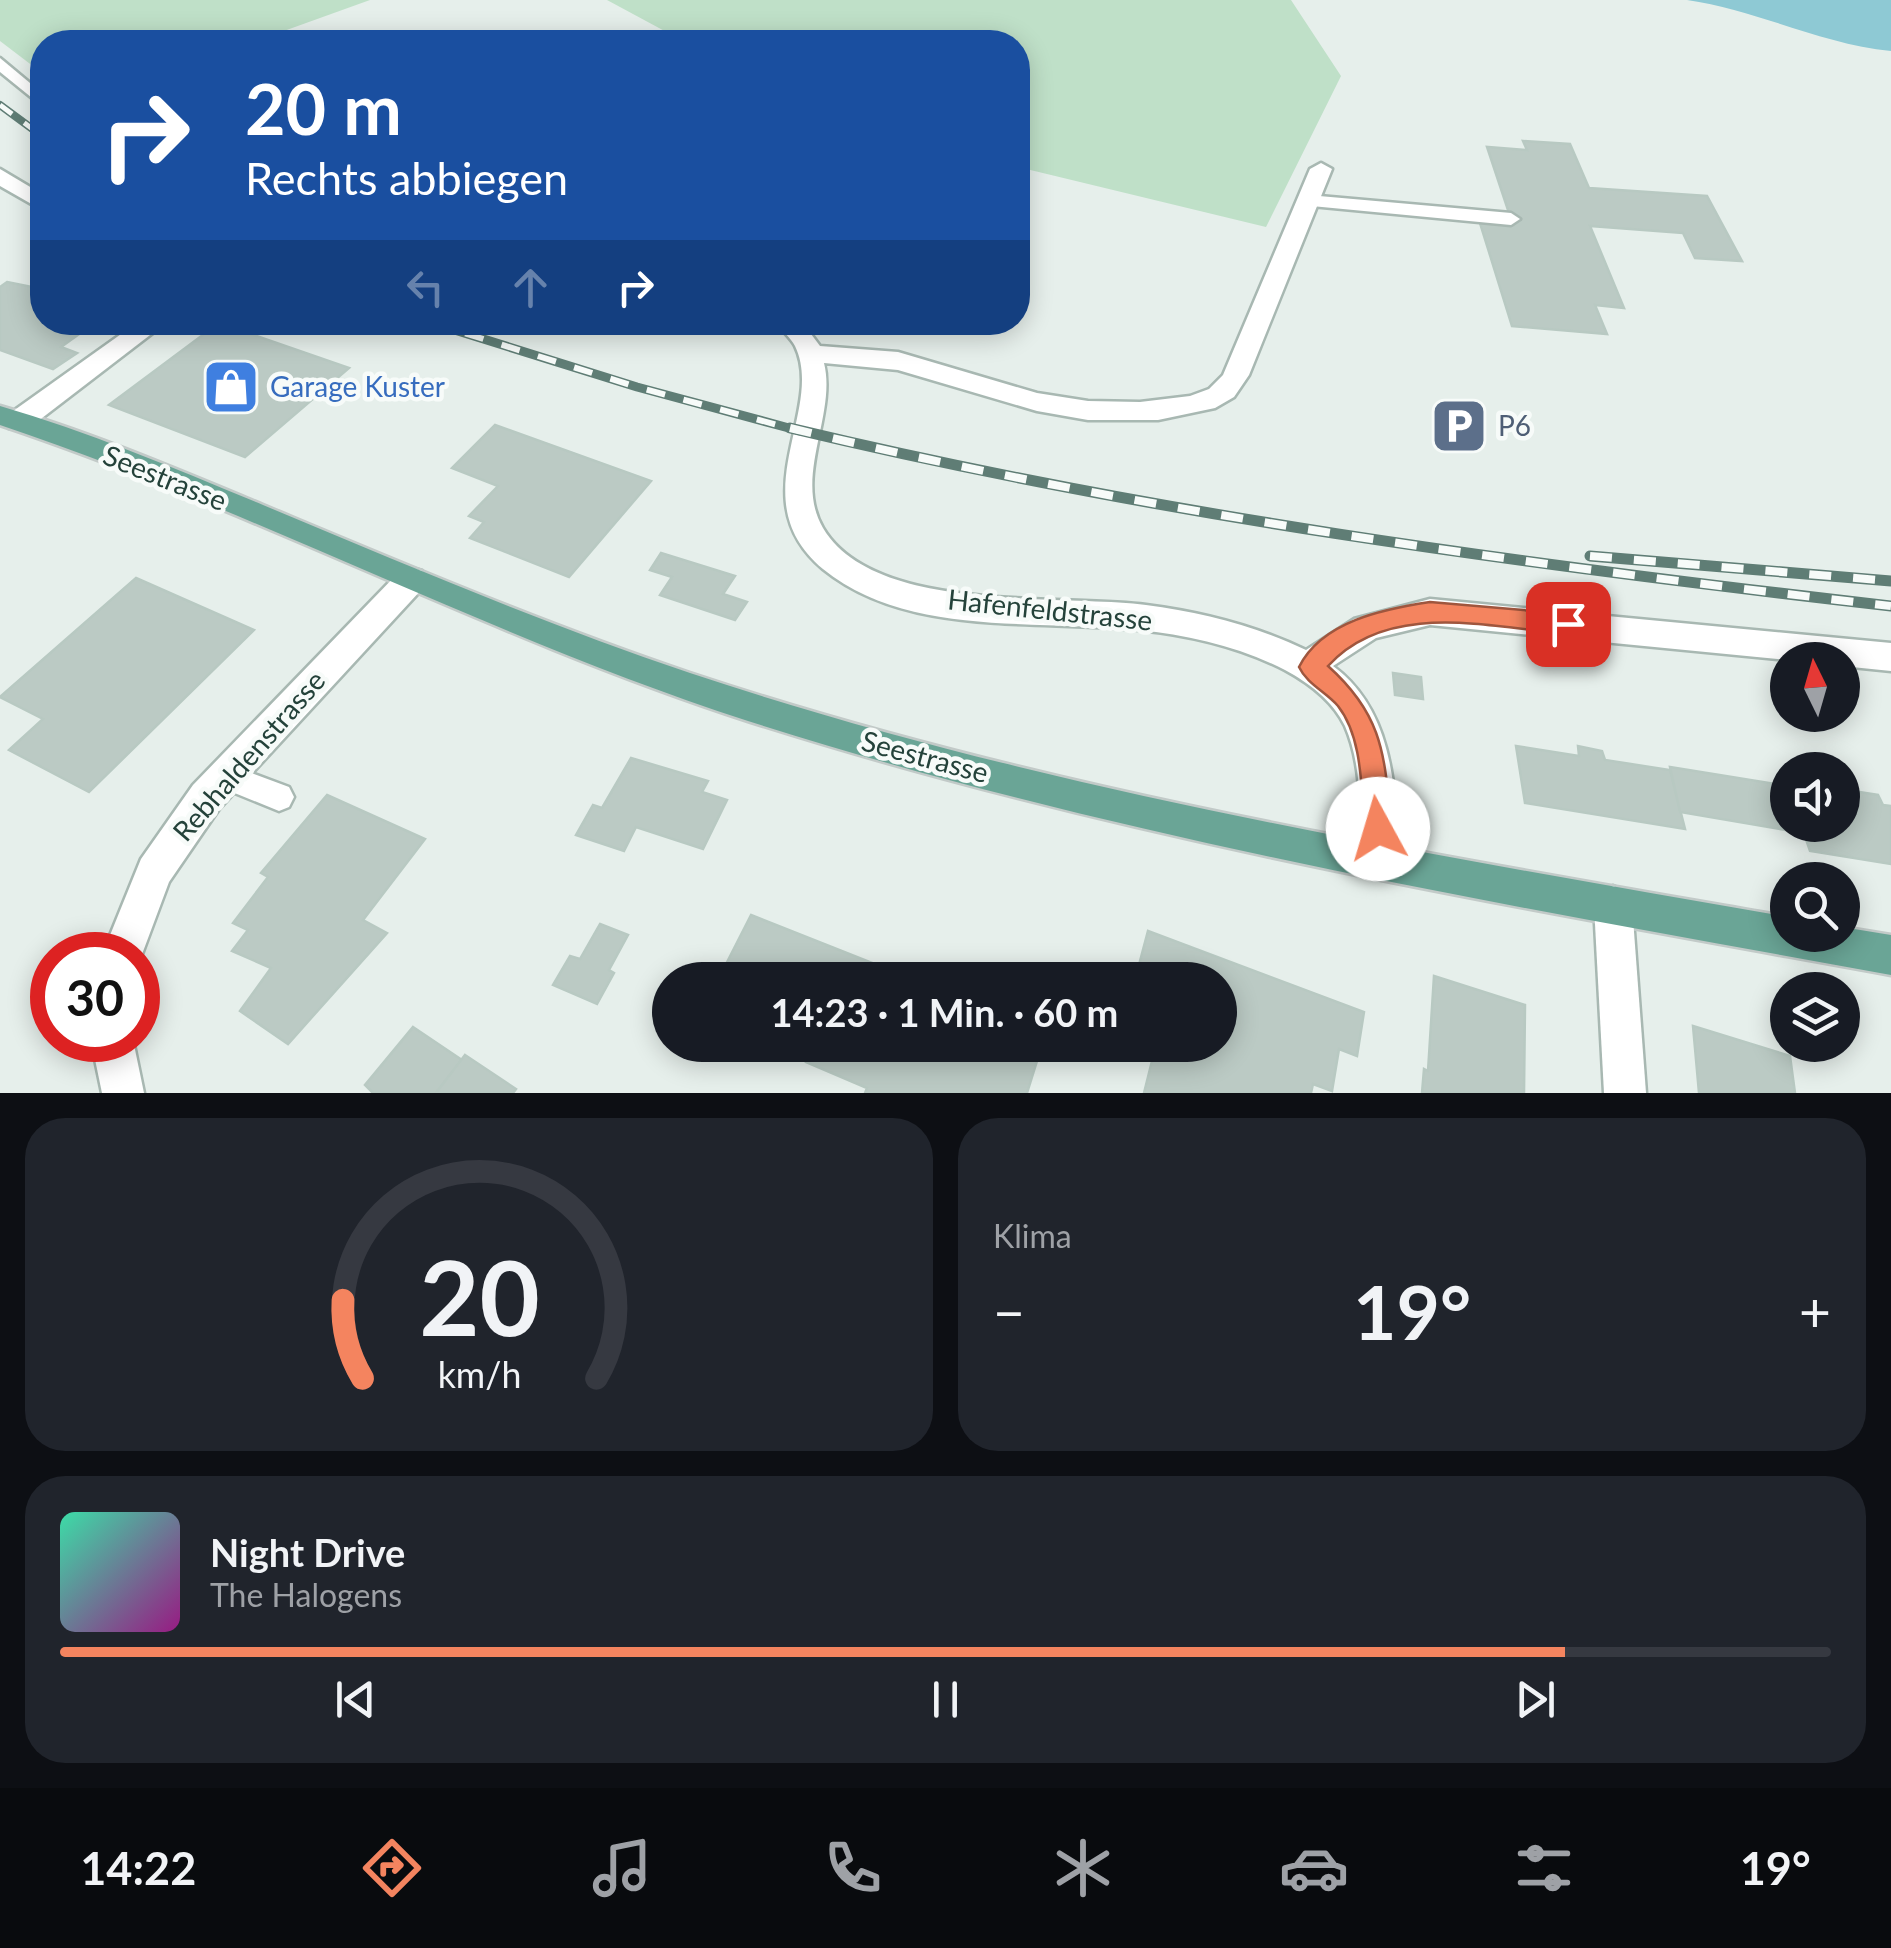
<!DOCTYPE html>
<html lang="de">
<head>
<meta charset="utf-8">
<style>
	:root { --surface:#171b24; --page:#20242c; --text:#f1f3f6; --muted:#9ea1a6; --line:#363941; --accent:#f4845f }
	body { margin:0; font-family:Lato,sans-serif; background:var(--page); color:var(--text); height:100vh; display:flex; flex-direction:column; font-size:38px; white-space:nowrap }
	* { box-sizing:border-box; margin:0 }
	p { font-size:32px; color:var(--muted) }
	.icon { flex:none; width:55px; height:55px; fill:none; stroke:currentColor; stroke-width:2; stroke-linecap:round; stroke-linejoin:round }
	.map { position:relative; height:1093px; overflow:hidden }
	.panel { display:flex; flex-direction:column; gap:25px; padding:25px; background:#0d0f14; flex:1 }
	.panel>* { flex:none }
	.guide { position:absolute; left:30px; top:30px; width:1000px; height:305px; border-radius:40px; box-shadow:0 5px 25px #0003; background:#1a4fa0; color:#fff; overflow:hidden }
	.needle { width:65px; rotate:355deg }
	.fabs { position:absolute; left:1770px; top:642px; display:grid; gap:20px }
	.fabs a { display:grid; place-items:center; width:90px; height:90px; border-radius:50%; background:var(--surface); box-shadow:0 5px 25px #0003; font-size:50px }
	.speed { position:absolute; left:30px; top:932px; display:flex; gap:20px; font-size:50px; font-weight:700; text-align:center }
	.speed>* { display:grid; place-content:center; width:130px; height:130px; border-radius:50%; background:var(--surface); box-shadow:0 5px 25px #0003; line-height:1 }
	.speed .limit { border:15px solid #d22; background:#fff; color:#111 }
	.pin { position:absolute; display:grid; place-items:center; width:85px; height:85px; color:#fff; margin:-42px; border-radius:20px; box-shadow:0 5px 15px #0006 }
	.me { position:absolute; width:110px; margin:-55px; rotate:354deg; stroke-linejoin:round; filter:drop-shadow(0 0 8px #0008) }
	.turn { display:flex; align-items:center; gap:35px; height:210px; padding:0 50px; font-size:45px }
	.turn .icon { width:130px; height:130px; stroke-width:2.5 }
	.turn b { display:block; font-size:70px; line-height:85px }
	.lanes { display:flex; align-items:center; height:95px; padding:0 50px; background:#0003; justify-content:center; gap:50px; direction:ltr }
	.lanes .off { opacity:.35 }
	.big { font-size:75px; font-weight:700; line-height:1.1 }
	.panel .tile { flex:1; display:flex; flex-direction:column; justify-content:center; gap:15px; min-width:0; padding:0 35px; border-radius:40px; background:var(--page) }
	.panel .dial { align-items:center; gap:0 }
	.dial svg { height:260px; overflow:visible; fill:none; stroke:var(--line); stroke-width:7; stroke-linecap:round; text-anchor:middle }
	.dial text { fill:var(--text); stroke:none }
	.song { display:flex; align-items:center; gap:30px }
	.cover { width:120px; height:120px; border-radius:15px; background:linear-gradient(135deg,hsl(160 70% 55%),hsl(310 70% 35%)) }
	.played { height:10px; border-radius:5px; background:linear-gradient(90deg,var(--accent) 85%,var(--line) 85%) }
	.keys { display:flex; justify-content:space-around; direction:ltr }
	.heat { display:flex; justify-content:space-between; align-items:center; font-size:55px; direction:ltr }
	.panel .tiles { flex:1; display:grid; gap:25px; grid-template-columns:1fr 1fr }
	.tile:last-child { grid-column:span 2 }
	.trip { position:absolute; left:652px; top:962px; width:585px; height:100px; border-radius:50px; background:var(--surface); box-shadow:0 5px 25px #0003; font-weight:700; line-height:100px; text-align:center }
	.dock { display:flex; height:160px; justify-content:space-around; align-items:center; background:#090b0e; color:var(--muted) }
	.dock .icon { width:70px; height:70px }
	.dock .selected { color:var(--accent) }
	.dock b { font-size:45px; color:var(--text) }
	.map>svg:first-child { display:block }
	.green { fill:#bfe0c8 }
	.water { fill:#8ec9d4 }
	.building { fill:#bbcac4; stroke:#b8c9c2; stroke-width:2.5 }
	.lines { fill:none; stroke-linecap:round; stroke-linejoin:round }
	.service-casing { stroke:#a8b8b2; stroke-width:5 }
	.minor-casing { stroke:#a8b8b2; stroke-width:5 }
	.primary-casing { stroke:#c2cac8; stroke-width:5 }
	.service { fill:#fff; fill-rule:evenodd }
	.minor { fill:#fff; fill-rule:evenodd }
	.primary { fill:#6aa596; fill-rule:evenodd }
	.rail-far2-casing { stroke:#5f7d75; stroke-width:8 }
	.rail-far1-casing { stroke:#5f7d75; stroke-width:9 }
	.rail-casing { stroke:#5f7d75; stroke-width:11 }
	.rail-far2 { stroke:#f7fbf9; stroke-width:5; stroke-dasharray:15; stroke-linecap:butt }
	.rail-far1 { stroke:#f7fbf9; stroke-width:6; stroke-dasharray:19; stroke-linecap:butt }
	.rail { stroke:#f7fbf9; stroke-width:8; stroke-dasharray:22; stroke-linecap:butt }
	.route { fill:#f4845f; stroke:#9f563e; stroke-width:2.5 }
	.labels { text-anchor:middle; stroke-width:9; stroke-linejoin:round; paint-order:stroke }
	.shop-label { font-size:28px; fill:#366cbe; stroke:#f7fbf9; text-anchor:start }
	.service-label { font-size:28px; fill:#4e5e75; stroke:#f7fbf9; text-anchor:start }
	.street-label { font-size:28px; fill:#24423a; stroke:#f7fbf9 }
</style>
</head>
<body>
<div class="map">
<svg width="1891" height="1093" viewBox="0 0 1891 1093">
	<rect width="100%" height="100%" fill="#e6efeb"/>
	<!-- green -->
	<g class="green">
		<polygon points="0,0 370,0 253,42 42,42 42,73 0,41"/>
		<polygon points="607,0 1291,0 1341,76 1266,227 1018,167 1018,42 685,42"/>
	</g>
	<!-- water -->
	<path class="water" d="M1687,0H1891V51C1820,44 1757,10 1687,0Z"/>
	<!-- building -->
	<g class="building">
		<polygon points="1523,141 1570,144 1589,188 1707,196 1742,261 1695,258 1683,233 1590,226 1624,308 1595,305 1607,334 1512,326 1480,223 1513,225 1487,147 1527,150"/>
		<polygon points="7,282 42,289 42,322 96,322 61,347 77,353 53,369 0,350 0,287"/>
		<polygon points="219,323 349,368 245,457 109,405"/>
		<polygon points="495,425 651,481 569,577 470,538 484,522 469,516 498,486 452,468"/>
		<polygon points="661,553 735,576 723,594 747,602 735,620 660,595 672,577 650,570"/>
		<polygon points="136,578 254,630 89,792 9,750 43,719 0,697"/>
		<polygon points="1393,673 1421,677 1423,699 1395,695"/>
		<polygon points="1516,746 1579,756 1578,746 1602,751 1605,760 1670,770 1685,829 1525,803"/>
		<polygon points="631,758 708,781 702,792 727,800 703,849 636,827 624,851 576,835 593,805 602,808"/>
		<polygon points="1670,767 1788,786 1788,825 1801,825 1803,833 1680,812"/>
		<polygon points="1853,791 1878,795 1883,805 1891,806 1891,864 1810,851 1801,825 1842,825 1842,799 1855,801"/>
		<polygon points="327,795 425,839 363,920 387,933 288,1044 240,1011 271,968 232,951 248,930 233,923 268,877 261,873"/>
		<polygon points="751,915 915,980 718,980"/>
		<polygon points="600,924 628,935 609,970 614,973 597,1004 553,985 570,956 580,959"/>
		<polygon points="1148,931 1364,1012 1357,1056 1339,1049 1332,1091 1313,1084 1311,1093 1144,1093 1156,1045 1220,1045 1220,980 1135,980"/>
		<polygon points="1434,976 1525,1005 1524,1093 1422,1093 1424,1069 1428,1071"/>
		<polygon points="1693,1026 1790,1056 1795,1093 1699,1093"/>
		<polygon points="413,1027 462,1060 436,1093 373,1093 365,1085"/>
		<polygon points="808,1045 1042,1045 1027,1093 865,1093 867,1088 806,1062 812,1047"/>
		<polygon points="465,1055 516,1089 513,1093 436,1093"/>
	</g>
	<g class="lines">
		<!-- service casing -->
		<g class="service-casing">
			<g id="service">
				<polygon points="0,58 42,93 42,106 0,72"/>
				<polygon points="1308,195 1511,213 1520,219 1511,225 1301,205 1301,197"/>
				<polygon points="225,763 289,787 294,797 289,807 279,811 215,785 210,776 215,767"/>
			</g>
		</g>
		<!-- minor casing -->
		<g class="minor-casing">
			<g id="minor">
				<path d="M1321,163L1332,169L1249,375L1234,397L1215,408L1158,420H1088L1037,411L898,370L824,363C837,415 793,477 823,528C874,614 1060,594 1146,605C1201,612 1256,626 1306,650L1354,619L1430,599L1891,643V671L1842,666V660H1788L1430,625L1376,638L1333,666C1395,712 1395,791 1399,861L1393,874L1380,879L1367,874L1361,861C1360,817 1363,767 1345,726C1333,701 1309,683 1285,670C1240,647 1189,635 1139,630C1037,619 908,638 823,569C739,499 826,410 795,346C791,338 781,330 776,322H802L820,346L898,352L1037,393L1088,401L1140,402L1190,396L1209,389L1223,375L1310,169Z"/>
				<polygon points="0,169 42,194 42,210 0,186"/>
				<polygon points="138,322 167,322 29,428 9,428 5,421 9,414"/>
				<polygon points="411,568 422,571 426,580 422,589 219,809 169,882 138,965 138,955 102,955 141,859 193,785 400,571"/>
				<polygon points="1613,886 1626,892 1632,905 1646,1093 1604,1093 1594,905 1600,892"/>
				<polygon points="91,1040 133,1040 144,1093 102,1093"/>
			</g>
		</g>
		<!-- primary casing -->
		<g class="primary-casing">
			<path id="primary" d="M0,406C90,432 176,469 263,505C404,564 545,624 690,673C1047,792 1419,852 1788,917V935H1842V927L1891,935V975C1507,905 1120,840 748,721C492,638 254,510 0,425Z"/>
		</g>
		<!-- service -->
		<use href="#service" class="service"/>
		<!-- minor -->
		<use href="#minor" class="minor"/>
		<!-- primary -->
		<use href="#primary" class="primary"/>
		<!-- rail-far2 casing -->
		<g class="rail-far2-casing">
			<polyline id="rail-far2" points="0,105 42,136"/>
		</g>
		<!-- rail-far1 casing -->
		<g class="rail-far1-casing">
			<polyline id="rail-far1" points="429,322 637,387 800,431"/>
		</g>
		<!-- rail casing -->
		<g class="rail-casing">
			<g id="rail">
				<path d="M790,428C1153,515 1521,564 1891,606"/>
				<polyline points="1590,556 1891,581"/>
			</g>
		</g>
		<!-- rail-far2 -->
		<use href="#rail-far2" class="rail-far2"/>
		<!-- rail-far1 -->
		<use href="#rail-far1" class="rail-far1"/>
		<!-- rail -->
		<use href="#rail" class="rail"/>
	</g>
	<!-- route -->
	<path class="route" d="M1430,602L1568,614L1577,617L1580,624L1577,631L1568,634C1489,627 1388,600 1328,666C1385,717 1384,757 1392,829L1388,838L1378,842L1369,838L1365,829C1361,790 1363,738 1338,706C1326,692 1307,684 1299,667C1322,621 1384,609 1430,602Z"/>
	<!-- icons -->
	<defs>
		<g id="shop-square" transform="scale(2.875)"><rect x="-9" y="-9" width="18" height="18" rx="4" fill="#3f7fe0" stroke="#f7fbf9"/><path d="M-5-2.5h2.3a2.7 3.5 0 0 1 5.4 0H5L5.5 6h-11ZM-1.5-2.5h3a1.5 2.3 0 0 0-3 0Z" fill="#fff"/></g>
		<g id="parking-square" transform="scale(2.875)"><rect x="-9" y="-9" width="18" height="18" rx="4" fill="#5c6f8a" stroke="#f7fbf9"/><path d="M-3.5-5.5H1a3.5 3.5 0 0 1 0 7H-1V5.5H-3.5ZM-1-3.4V-.6H.8a1.4 1.4 0 0 0 0-2.8Z" fill="#fff"/></g>
	</defs>
	<g fill-rule="evenodd">
		<use href="#shop-square" x="231" y="387"/>
		<use href="#parking-square" x="1459" y="426"/>
	</g>
	<g class="labels">
		<!-- shop labels -->
		<g class="shop-label">
			<text x="270" y="397">Garage Kuster</text>
		</g>
		<!-- service labels -->
		<g class="service-label">
			<text x="1498" y="436">P6</text>
		</g>
		<!-- street labels -->
		<g class="street-label">
			<text transform="translate(165 478) rotate(22)" y="10">Seestrasse</text>
			<text transform="translate(1050 610) rotate(6)" y="10">Hafenfeldstrasse</text>
			<text transform="translate(249 756) rotate(-49)" y="10">Rebhaldenstrasse</text>
			<text transform="translate(925 757) rotate(15)" y="10">Seestrasse</text>
		</g>
	</g>
</svg>
<div class="fabs">
<a><svg class="needle" viewBox="-14 -14 28 28"><path d="M0-13l5 13h-10z" fill="#e53935"/><path d="M0 13l5-13h-10z" fill="#9ea1a6"/></svg></a>
<a><svg class="icon" aria-label="sound" viewBox="0 0 24 24"><path d="M4 9h4l5-4v14l-5-4H4zM17 9q2 3 0 6"/></svg></a>
<a><svg class="icon" aria-label="search" viewBox="0 0 24 24"><circle cx="10" cy="10" r="6"/><path d="M15 15l6 6"/></svg></a>
<a><svg class="icon" aria-label="layers" viewBox="0 0 24 24"><path d="M12 4l9 5-9 5-9-5zM3 14l9 5 9-5"/></svg></a>
</div>
<div class="speed"><div class="limit">30</div></div>
<div class="pin" style="left:1568px;top:624px;background:#d93025"><svg class="icon" aria-label="arrive" viewBox="0 0 24 24"><path d="M6 21V4h12l-3 4 3 4H6"/></svg></div>
<svg class="me" style="left:1378px;top:829px" viewBox="-20 -20 40 40"><circle r="19" fill="#fff"/><path d="M0-13L10 11 0 6-10 11z" fill="#f4845f"/></svg>
<div class="trip">14:23 · 1 Min. · 60 m</div>
<div class="guide">
<div class="turn"><svg class="icon" aria-label="right" viewBox="0 0 24 24"><path d="M7 20v-9h11M14 6l5 5-5 5"/></svg><div><b>20 m</b>Rechts abbiegen</div></div>
<div class="lanes"><svg class="icon off" aria-label="left" viewBox="0 0 24 24"><path d="M17 20v-9H6M10 6l-5 5 5 5"/></svg><svg class="icon off" aria-label="ahead" viewBox="0 0 24 24"><path d="M12 20V5M6 11l6-6 6 6"/></svg><svg class="icon" aria-label="right" viewBox="0 0 24 24"><path d="M7 20v-9h11M14 6l5 5-5 5"/></svg></div>
</div>
</div>
<section class="panel">
<div class="tiles">
<div class="tile dial"><svg viewBox="0 0 100 80">
<path d="M14 69A42 42 0 1 1 86 69"/>
<path d="M14 69A42 42 0 0 1 8 45" stroke="#f4845f"/>
<text x="50" y="56" font-size="32" font-weight="700">20</text>
<text x="50" y="72" font-size="11">km/h</text>
</svg></div>
<div class="tile"><p>Klima</p>
<div class="heat"><a>−</a><b class="big">19°</b><a>+</a></div>
</div>
<div class="tile">
<div class="song"><i class="cover"></i><div><b>Night Drive</b><p>The Halogens</p></div></div>
<div class="played"></div>
<div class="keys"><svg class="icon" aria-label="previous" viewBox="0 0 24 24"><path d="M18 5L8 12l10 7zM5 5v14"/></svg><svg class="icon" aria-label="pause" viewBox="0 0 24 24"><path d="M8 5v14M16 5v14"/></svg><svg class="icon" aria-label="next" viewBox="0 0 24 24"><path d="M6 5l10 7-10 7zM19 5v14"/></svg></div>
</div>
</div>
</section>
<nav class="dock">
<b>14:22</b>
<svg class="icon selected" aria-label="directions" viewBox="0 0 24 24"><path d="M12 3l9 9-9 9-9-9zM9 14v-3h6M13 9l2 2-2 2"/></svg>
<svg class="icon" aria-label="music" viewBox="0 0 24 24"><path d="M9 18V5l10-2v13"/><circle cx="6" cy="18" r="3"/><circle cx="16" cy="16" r="3"/></svg>
<svg class="icon" aria-label="phone" viewBox="0 0 24 24"><path d="M5 4h4l2 5-3 2q2 4 5 5l2-3 5 2v4C11 20 4 13 5 4z"/></svg>
<svg class="icon" aria-label="climate" viewBox="0 0 24 24"><path d="M12 3v18M4 7l16 10M4 17L20 7"/></svg>
<svg class="icon" aria-label="car" viewBox="0 0 24 24"><path d="M5 17H2v-5l4-1 3-4h7l3 4 3 1v5h-3M9 17h6M6 11h13"/><circle cx="7" cy="17" r="2"/><circle cx="17" cy="17" r="2"/></svg>
<svg class="icon" aria-label="filters" viewBox="0 0 24 24"><path d="M4 7h16M4 17h16"/><circle cx="9" cy="7" r="2"/><circle cx="15" cy="17" r="2"/></svg>
<b>19°</b>
</nav>
</body>
</html>
